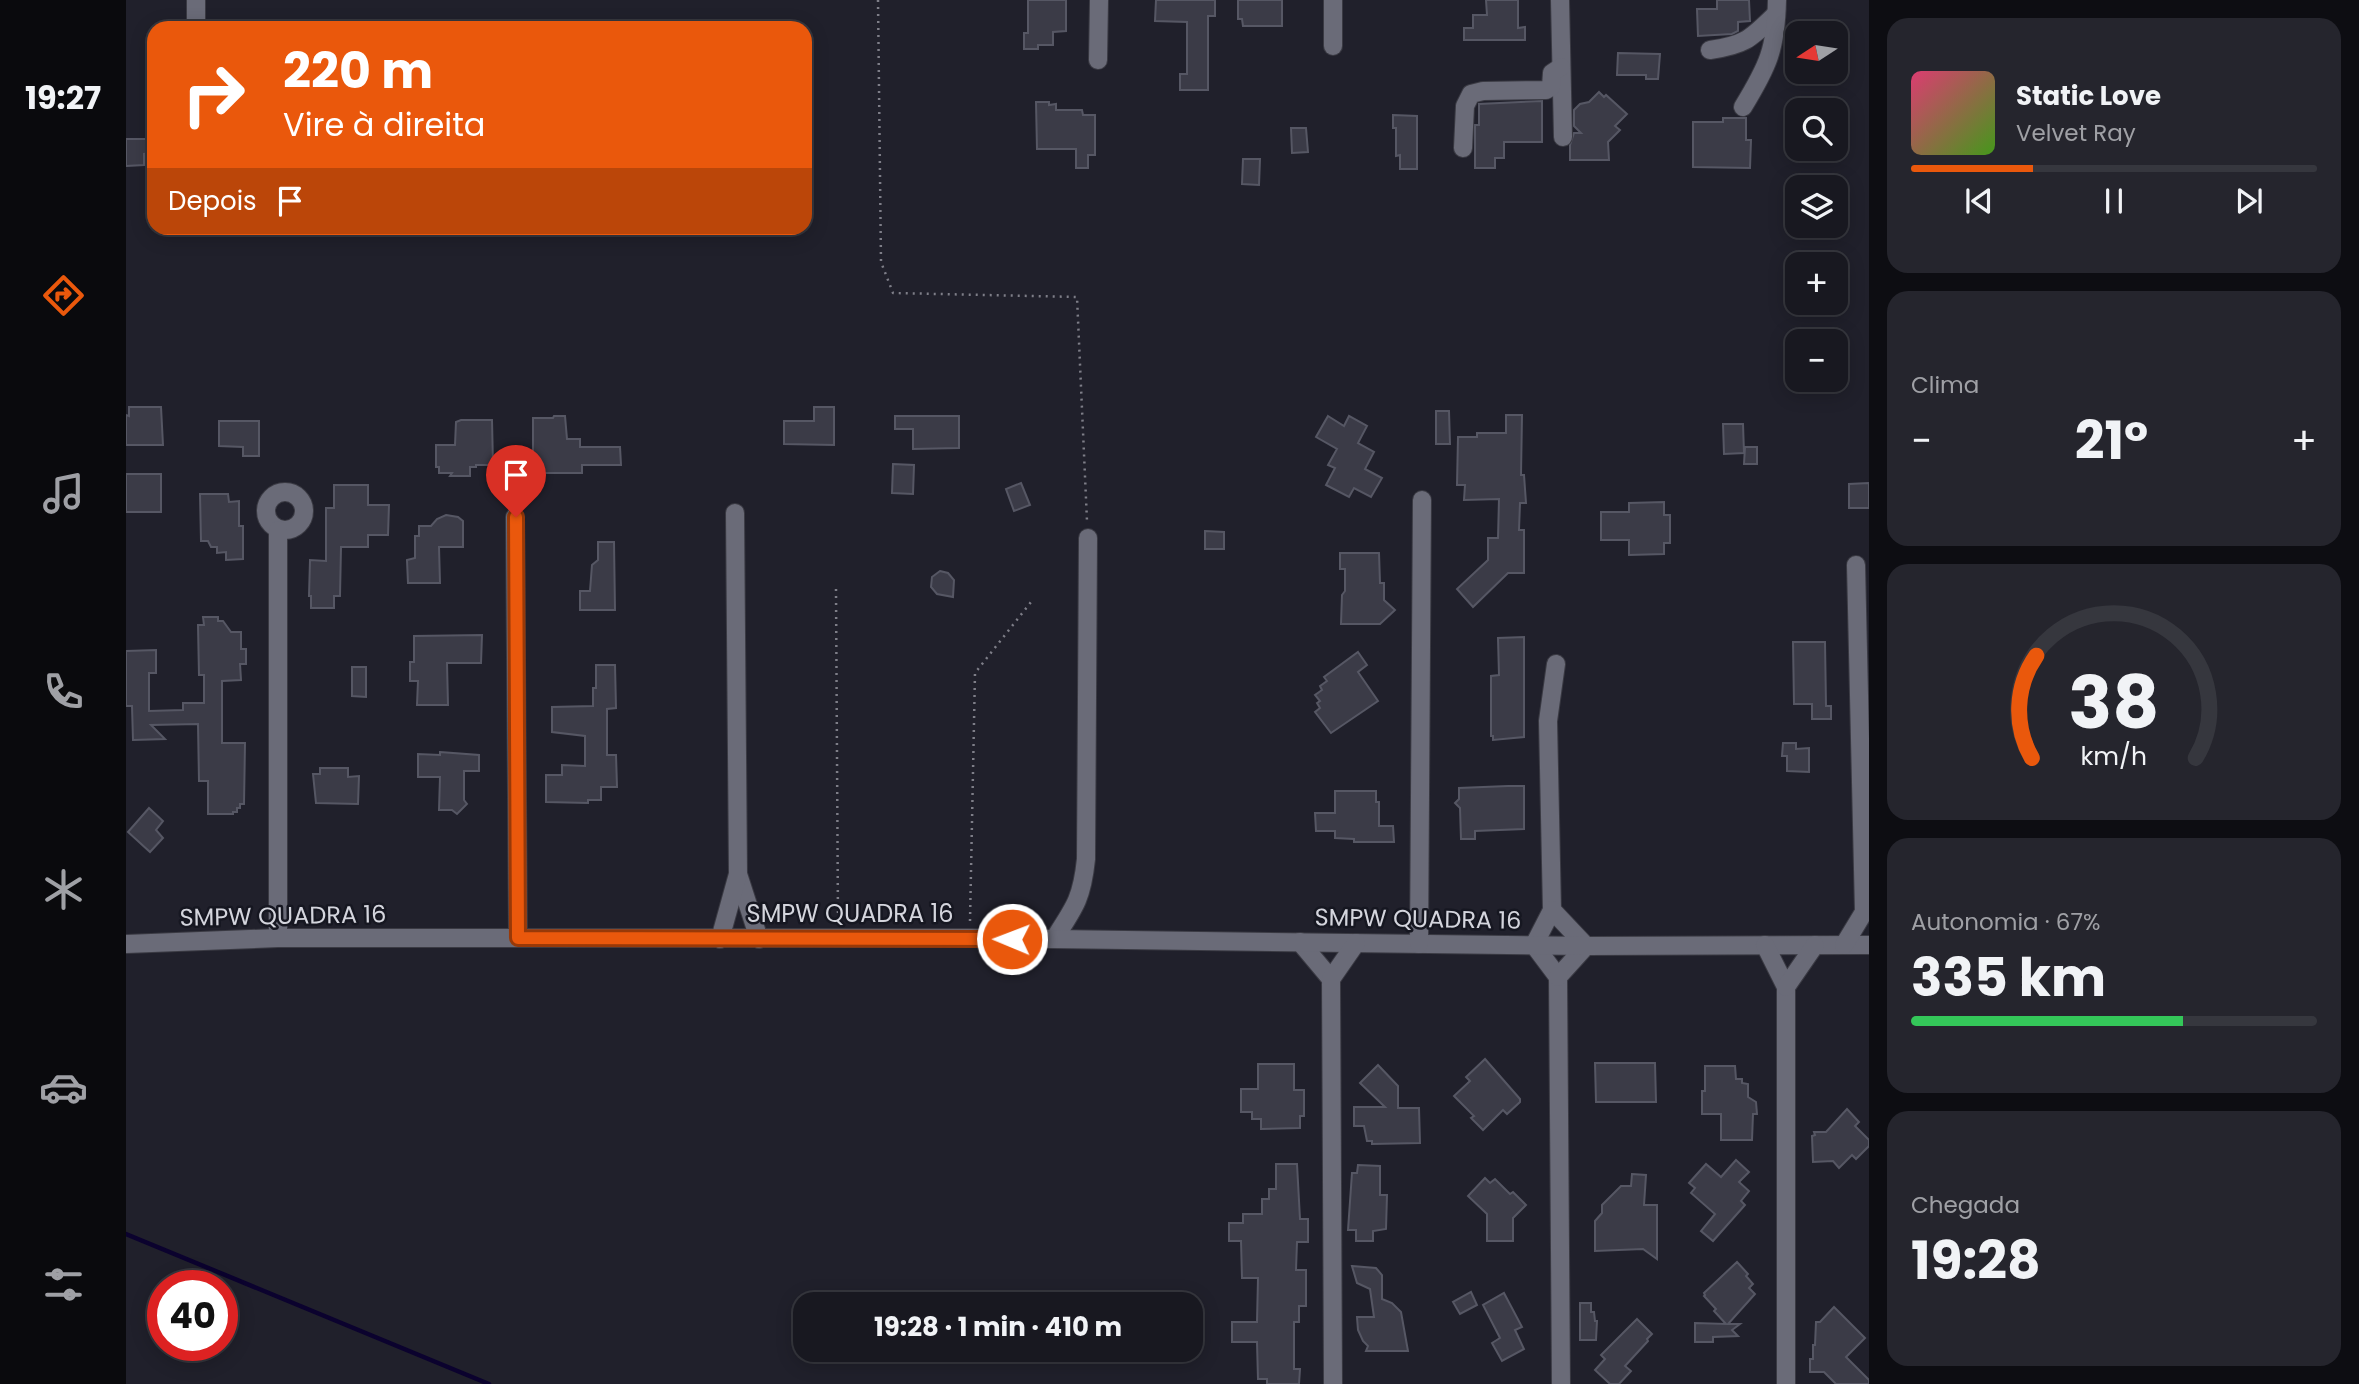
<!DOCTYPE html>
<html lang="pt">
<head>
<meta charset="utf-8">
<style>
	:root { --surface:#181820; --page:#25252d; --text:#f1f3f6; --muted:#9fa0a5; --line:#36373e; --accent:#ea580c }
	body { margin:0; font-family:Poppins,sans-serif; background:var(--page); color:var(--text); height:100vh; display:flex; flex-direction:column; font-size:26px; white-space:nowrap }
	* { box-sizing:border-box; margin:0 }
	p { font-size:23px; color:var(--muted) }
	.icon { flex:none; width:38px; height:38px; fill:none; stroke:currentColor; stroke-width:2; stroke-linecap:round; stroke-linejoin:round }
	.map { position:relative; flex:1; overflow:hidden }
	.drawer { display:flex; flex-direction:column; gap:18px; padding:18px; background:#0d0d12; width:490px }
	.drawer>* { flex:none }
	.hud { position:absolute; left:21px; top:21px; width:665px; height:214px; border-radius:21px; box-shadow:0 4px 18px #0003,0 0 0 2px var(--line); background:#ea580c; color:#fff; overflow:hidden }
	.needle { width:46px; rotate:258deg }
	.buttons { position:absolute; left:1659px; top:21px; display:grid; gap:14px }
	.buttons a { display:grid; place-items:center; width:63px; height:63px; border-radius:14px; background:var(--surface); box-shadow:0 4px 18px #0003,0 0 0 2px var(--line); font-size:35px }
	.speed { position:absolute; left:21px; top:1270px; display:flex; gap:14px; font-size:35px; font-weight:700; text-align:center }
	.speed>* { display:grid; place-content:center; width:91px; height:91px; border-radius:50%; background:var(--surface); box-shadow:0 4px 18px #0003,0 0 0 2px var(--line); line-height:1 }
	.speed .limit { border:10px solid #d22; background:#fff; color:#111 }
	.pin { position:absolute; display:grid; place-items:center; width:60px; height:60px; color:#fff; margin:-72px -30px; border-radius:50% 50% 50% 0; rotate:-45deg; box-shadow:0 0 7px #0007 }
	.pin .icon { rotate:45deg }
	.me { position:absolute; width:77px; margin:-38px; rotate:271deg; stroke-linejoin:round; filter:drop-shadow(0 0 5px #0008) }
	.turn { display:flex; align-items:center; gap:24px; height:147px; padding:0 21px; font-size:32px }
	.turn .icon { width:91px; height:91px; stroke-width:2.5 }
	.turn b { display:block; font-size:49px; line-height:60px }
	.then { display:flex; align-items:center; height:66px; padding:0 21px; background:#0003; gap:14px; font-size:26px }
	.big { font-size:52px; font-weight:700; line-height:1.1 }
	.drawer .tile { flex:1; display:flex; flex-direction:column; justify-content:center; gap:10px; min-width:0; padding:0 24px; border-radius:21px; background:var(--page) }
	.drawer .dial { align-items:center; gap:0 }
	.dial svg { height:182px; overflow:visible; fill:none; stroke:var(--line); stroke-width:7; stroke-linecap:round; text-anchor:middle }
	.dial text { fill:var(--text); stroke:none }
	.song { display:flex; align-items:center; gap:21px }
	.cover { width:84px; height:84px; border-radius:10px; background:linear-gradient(135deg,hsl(340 70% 55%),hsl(100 70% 35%)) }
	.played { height:7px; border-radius:4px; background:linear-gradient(90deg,var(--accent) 30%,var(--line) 30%) }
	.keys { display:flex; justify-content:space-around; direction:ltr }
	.heat { display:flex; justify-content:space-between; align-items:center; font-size:38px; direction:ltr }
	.charge { height:10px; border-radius:5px; background:linear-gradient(90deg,#34c759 67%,var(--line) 0) }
	.trip { position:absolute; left:667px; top:1292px; width:410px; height:70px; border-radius:21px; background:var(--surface); box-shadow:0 4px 18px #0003,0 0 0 2px var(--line); font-weight:700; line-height:70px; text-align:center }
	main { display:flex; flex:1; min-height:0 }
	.tab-bar { display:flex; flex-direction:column; width:126px; justify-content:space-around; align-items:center; background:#0a0a0d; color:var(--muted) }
	.tab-bar .icon { width:49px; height:49px }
	.tab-bar .current { color:var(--accent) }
	.tab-bar b { font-size:32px; color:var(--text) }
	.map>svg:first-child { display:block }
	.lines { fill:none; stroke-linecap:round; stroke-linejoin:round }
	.stream { stroke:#0b022e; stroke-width:4.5 }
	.building { fill:#3b3b47; stroke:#565764; stroke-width:2 }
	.minor-casing { stroke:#3a3a43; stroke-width:20 }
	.path { stroke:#7e7e88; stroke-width:2.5; stroke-dasharray:2 5; stroke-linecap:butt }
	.minor { stroke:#6a6b78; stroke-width:18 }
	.route-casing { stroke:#983908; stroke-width:18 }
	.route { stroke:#ea580c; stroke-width:12 }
	.labels { text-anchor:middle; stroke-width:5; stroke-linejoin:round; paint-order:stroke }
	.street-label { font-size:24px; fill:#d4d5dd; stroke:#161721 }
</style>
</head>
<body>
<main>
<nav class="tab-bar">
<b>19:27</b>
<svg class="icon current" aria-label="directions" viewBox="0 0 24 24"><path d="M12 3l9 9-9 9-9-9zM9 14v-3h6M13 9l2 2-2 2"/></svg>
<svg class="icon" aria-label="music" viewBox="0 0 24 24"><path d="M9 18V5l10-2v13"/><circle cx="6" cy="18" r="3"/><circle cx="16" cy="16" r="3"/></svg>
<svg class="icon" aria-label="phone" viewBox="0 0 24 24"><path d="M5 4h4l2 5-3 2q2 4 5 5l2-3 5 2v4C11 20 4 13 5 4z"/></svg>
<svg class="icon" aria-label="climate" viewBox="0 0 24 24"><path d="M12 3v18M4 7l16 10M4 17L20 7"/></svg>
<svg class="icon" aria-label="car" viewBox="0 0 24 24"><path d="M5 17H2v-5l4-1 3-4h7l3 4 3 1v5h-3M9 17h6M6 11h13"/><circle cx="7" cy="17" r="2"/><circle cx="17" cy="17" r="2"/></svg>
<svg class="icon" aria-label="filters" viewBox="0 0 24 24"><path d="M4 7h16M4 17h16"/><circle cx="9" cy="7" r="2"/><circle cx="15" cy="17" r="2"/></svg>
</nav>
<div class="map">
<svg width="1743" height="1384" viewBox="0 0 1743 1384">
	<rect width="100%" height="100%" fill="#20202b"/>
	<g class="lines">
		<!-- stream -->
		<polyline class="stream" points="0,1234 363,1384"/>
	</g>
	<!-- building -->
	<g class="building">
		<polygon points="902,0 940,0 940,31 927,32 927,45 912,45 912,49 898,49 898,33 902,33"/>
		<polygon points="1030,0 1089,0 1089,16 1082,16 1082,90 1054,90 1054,74 1061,74 1061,22 1029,21"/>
		<polygon points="1112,0 1156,0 1156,26 1117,26 1116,19 1112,19"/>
		<polygon points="1360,0 1392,0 1392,28 1399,27 1399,40 1338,40 1338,28 1347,28 1347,15 1361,15"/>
		<polygon points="1591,0 1623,0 1624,21 1612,22 1612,31 1606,34 1572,36 1571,9 1591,9"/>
		<polygon points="1492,53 1534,54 1532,79 1520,79 1520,75 1491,75"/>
		<polygon points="1473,92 1478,97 1480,95 1501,114 1489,126 1494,130 1482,142 1483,160 1444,160 1444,145 1448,133 1455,133 1448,126 1448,110 1454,104 1463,102"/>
		<polygon points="1416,101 1416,142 1378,142 1378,158 1369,158 1369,168 1349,168 1349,125 1353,125 1353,104"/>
		<polygon points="910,102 923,102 923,105 930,104 930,110 956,110 957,115 969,115 969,155 962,155 962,168 950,168 950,149 911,149"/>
		<polygon points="1267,115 1291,116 1291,169 1274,169 1274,155 1270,156 1270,128 1267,128"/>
		<polygon points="1597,118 1620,118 1620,140 1625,140 1624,168 1567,167 1567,122 1597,122"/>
		<polygon points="1165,128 1180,128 1182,152 1166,153"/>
		<polygon points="0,139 28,139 28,153 18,154 18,165 0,166"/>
		<polygon points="1117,159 1134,159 1133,185 1116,184"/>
		<polygon points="3,407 35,407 37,445 0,445 0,415 3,416"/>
		<polygon points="688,407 708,407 708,445 658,444 658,421 688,421"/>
		<polygon points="1310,411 1323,411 1324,444 1310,444"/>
		<polygon points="1380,415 1396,415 1395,475 1398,475 1400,503 1394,503 1393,530 1398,530 1398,573 1382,573 1347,607 1331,589 1362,560 1362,538 1372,538 1373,499 1338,500 1339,485 1331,485 1332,437 1351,437 1351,433 1380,433"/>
		<polygon points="428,416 439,416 441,439 454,439 454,447 494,447 495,465 456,465 456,473 407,473 407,418 427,418"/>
		<polygon points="769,416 833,416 833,448 787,449 787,429 769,429"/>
		<polygon points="1202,416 1218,426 1223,416 1241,426 1232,443 1248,452 1239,469 1256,478 1245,497 1228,488 1223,497 1200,485 1209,468 1202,465 1211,449 1190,437"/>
		<polygon points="335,420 366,420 367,465 350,465 350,467 344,467 344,476 324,476 326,473 313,473 313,467 310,467 310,445 329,445 330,422"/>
		<polygon points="93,421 133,421 133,456 117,456 117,447 93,446"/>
		<polygon points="1597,424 1617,424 1618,453 1598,454"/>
		<polygon points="1619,447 1631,447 1631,464 1618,464"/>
		<polygon points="767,464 788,465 787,494 766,493"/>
		<rect x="0" y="474" width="35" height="38"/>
		<polygon points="895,483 904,505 888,511 880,489"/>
		<polygon points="1743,483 1743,508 1723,508 1723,484"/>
		<polygon points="208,485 242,485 242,505 263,505 262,535 242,535 242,547 215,547 214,596 208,596 208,608 185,608 185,596 183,596 184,560 200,561 200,508 208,508"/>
		<polygon points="74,494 102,494 103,502 113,501 113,526 117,526 117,559 100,560 100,552 91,553 91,547 85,547 82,541 75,541"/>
		<polygon points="1538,502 1538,515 1544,515 1544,543 1538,543 1538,554 1503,555 1503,540 1475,540 1475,512 1503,512 1503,503"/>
		<polygon points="320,515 332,517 337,521 337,547 313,547 314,583 282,583 281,560 289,558 289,536 293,536 293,526 305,526 311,519"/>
		<polygon points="1079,531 1098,532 1098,549 1079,549"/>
		<polygon points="472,542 488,542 489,610 454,610 454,591 464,591 466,565 472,560"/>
		<polygon points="1214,553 1253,553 1254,583 1258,583 1258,600 1269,610 1254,624 1215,624 1216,595 1219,591 1219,569 1214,569"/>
		<polygon points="814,571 822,573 828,580 827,597 811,594 805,587 806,577"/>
		<polygon points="77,617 92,617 92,621 97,621 105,632 115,632 115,649 120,649 120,664 114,664 115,680 96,681 96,743 119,743 118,804 114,804 114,808 111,808 111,812 107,812 107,814 82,814 82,781 73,781 72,724 25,725 39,739 7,740 6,706 0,706 0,651 30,650 30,673 23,673 23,711 57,710 57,703 78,703 78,675 73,675 72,625 78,625"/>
		<polygon points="356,635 355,663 321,663 322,705 291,705 292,681 284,681 284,662 288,662 288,636"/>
		<polygon points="1398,637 1398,737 1367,740 1367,736 1365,736 1365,676 1373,675 1372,638"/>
		<polygon points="1667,642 1699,642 1700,706 1705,706 1705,719 1686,719 1686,704 1668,704"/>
		<polygon points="1232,652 1241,665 1232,672 1252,701 1205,733 1189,712 1194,708 1191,703 1194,701 1189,695 1196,690 1194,686 1201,681 1198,677"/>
		<polygon points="470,665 489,665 490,708 481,709 481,755 490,755 491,787 475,787 475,800 462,800 462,803 420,802 420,775 436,775 436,765 459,766 459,736 426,732 426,707 467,706 467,688 470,688"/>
		<polygon points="226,667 240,667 240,697 226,696"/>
		<polygon points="1657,743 1670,743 1670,749 1683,748 1683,772 1661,771 1661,756 1656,756"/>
		<polygon points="314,752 353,755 353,771 338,771 338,800 341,804 331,814 326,810 313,810 314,777 292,777 292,754 314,755"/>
		<polygon points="194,768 222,768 222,777 233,776 232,804 190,803 187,774 194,774"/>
		<polygon points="1382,786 1398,786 1398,829 1349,831 1349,839 1335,839 1334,808 1329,803 1333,799 1333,788"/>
		<polygon points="1209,791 1250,791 1250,802 1253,802 1253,826 1267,826 1268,842 1228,842 1228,839 1209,838 1209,831 1190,831 1189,813 1209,813"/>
		<polygon points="23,808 37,821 30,830 37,838 24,852 2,832"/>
		<polygon points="1359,1059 1394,1099 1394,1102 1381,1114 1377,1110 1357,1130 1345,1118 1348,1116 1328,1096 1344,1081 1340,1077"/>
		<polygon points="1469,1063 1529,1063 1530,1102 1470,1102"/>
		<polygon points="1132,1064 1168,1064 1168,1090 1178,1090 1178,1116 1174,1116 1174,1128 1135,1129 1135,1119 1126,1119 1126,1112 1115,1112 1115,1089 1132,1089"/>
		<polygon points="1252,1065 1272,1086 1272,1108 1293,1108 1294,1143 1246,1144 1246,1141 1241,1141 1238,1126 1228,1126 1228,1107 1259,1107 1234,1083"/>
		<polygon points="1579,1066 1609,1066 1610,1079 1616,1079 1616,1083 1622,1084 1622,1097 1630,1102 1631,1114 1627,1114 1626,1140 1595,1140 1595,1114 1576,1114 1576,1091 1579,1091"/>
		<polygon points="1721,1109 1733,1122 1729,1126 1743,1140 1743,1146 1730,1159 1726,1155 1713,1168 1707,1161 1687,1162 1686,1136 1689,1135 1688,1132 1700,1132"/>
		<polygon points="1610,1160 1623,1172 1613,1182 1623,1191 1615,1201 1619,1205 1587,1241 1575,1231 1589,1214 1565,1193 1569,1188 1563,1183 1580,1164 1595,1177"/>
		<polygon points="1150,1164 1171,1164 1174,1219 1182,1219 1182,1242 1171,1242 1170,1270 1180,1270 1180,1306 1173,1306 1173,1322 1168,1322 1168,1369 1174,1369 1173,1384 1141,1384 1141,1379 1132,1379 1131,1342 1106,1342 1106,1322 1131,1322 1132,1278 1116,1278 1115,1241 1103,1241 1103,1223 1117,1223 1117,1214 1136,1214 1136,1199 1143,1199 1143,1189 1150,1189"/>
		<polygon points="1232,1165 1254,1166 1254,1195 1261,1195 1260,1229 1247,1231 1247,1241 1230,1241 1230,1230 1222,1230 1226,1173 1231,1173"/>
		<polygon points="1506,1174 1520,1175 1518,1205 1531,1205 1531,1259 1517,1249 1469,1251 1469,1221 1476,1213 1476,1205 1495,1186 1505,1186"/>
		<polygon points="1359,1178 1364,1183 1369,1179 1384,1194 1387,1192 1400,1205 1387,1218 1387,1241 1361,1241 1361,1214 1342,1196"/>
		<polygon points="1611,1262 1622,1274 1620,1276 1627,1284 1623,1288 1629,1294 1602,1324 1614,1324 1606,1330 1612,1336 1587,1337 1587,1342 1569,1342 1569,1323 1600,1324 1588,1311 1590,1309 1578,1296 1579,1295 1578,1293"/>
		<polygon points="1226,1266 1250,1268 1256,1275 1256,1299 1266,1303 1275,1312 1282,1351 1240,1351 1242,1346 1237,1341 1232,1330 1231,1317 1248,1317 1244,1289 1231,1283"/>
		<polygon points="1345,1292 1351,1305 1334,1314 1327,1302"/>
		<polygon points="1378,1293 1396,1327 1389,1330 1398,1349 1376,1361 1366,1343 1374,1338 1357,1305"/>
		<polygon points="1454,1303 1465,1303 1465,1312 1468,1312 1469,1321 1471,1321 1470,1340 1454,1340"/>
		<polygon points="1708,1307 1739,1338 1720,1357 1743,1380 1743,1384 1710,1384 1698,1372 1684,1372 1684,1359 1687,1359 1687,1345 1689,1345 1690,1322 1694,1322"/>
		<polygon points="1511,1319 1526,1334 1521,1339 1522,1341 1499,1366 1505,1371 1493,1384 1484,1384 1469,1370 1479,1359 1475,1355"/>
	</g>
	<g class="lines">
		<!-- minor casing -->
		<g class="minor-casing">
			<g id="minor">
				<polyline points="70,0 70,28"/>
				<polyline points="1207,0 1207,46"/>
				<polyline points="1434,0 1437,137"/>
				<path d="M1584,50C1620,45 1625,38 1650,14"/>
				<polyline points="972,60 973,0"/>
				<path d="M1617,107C1642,66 1650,49 1651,0"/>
				<polyline points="1337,148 1339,106 1345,94 1357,91 1420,90 1425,87 1426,73 1435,67"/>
				<circle cx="159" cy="511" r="19"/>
				<polyline points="389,517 392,938"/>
				<polyline points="1430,664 1422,721 1426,910 1408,945 1432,977 1435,1384"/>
				<polyline points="612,874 633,939"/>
				<polyline points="1426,910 1460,946 1432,977"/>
				<polyline points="152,938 152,530"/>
				<polyline points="594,939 612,874 609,513"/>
				<path d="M928,939C949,907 956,898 960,859L962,538"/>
				<polyline points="1174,942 1205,979"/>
				<polyline points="0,944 152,938 844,938 1460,946 1743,945"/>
				<polyline points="1293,944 1296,500"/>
				<polyline points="1639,945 1660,987 1660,1384"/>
				<polyline points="1718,945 1738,912 1730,565"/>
				<polyline points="1660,987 1689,945"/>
				<polyline points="1207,1384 1205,979 1230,943"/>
			</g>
		</g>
		<!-- path -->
		<g class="path">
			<polyline points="752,0 755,262 767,293 951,297 961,521"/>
			<polyline points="710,589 712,921"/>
			<polyline points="844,921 849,673 905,602"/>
		</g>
		<!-- minor -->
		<use href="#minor" class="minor"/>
	</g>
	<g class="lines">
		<!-- route casing -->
		<g class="route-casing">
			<polyline id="route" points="390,517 392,938 886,939"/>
		</g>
		<!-- route -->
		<use href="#route" class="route"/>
	</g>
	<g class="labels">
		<!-- street labels -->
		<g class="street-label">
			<text x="724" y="922">SMPW QUADRA 16</text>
			<text transform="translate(157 916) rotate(-1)" y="8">SMPW QUADRA 16</text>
			<text transform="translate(1292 919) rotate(1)" y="8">SMPW QUADRA 16</text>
		</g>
	</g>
</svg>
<div class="buttons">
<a><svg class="needle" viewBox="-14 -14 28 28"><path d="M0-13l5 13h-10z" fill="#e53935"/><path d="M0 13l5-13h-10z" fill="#9fa0a5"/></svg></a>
<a><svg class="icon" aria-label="search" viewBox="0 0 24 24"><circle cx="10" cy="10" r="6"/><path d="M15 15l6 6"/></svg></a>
<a><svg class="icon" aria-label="layers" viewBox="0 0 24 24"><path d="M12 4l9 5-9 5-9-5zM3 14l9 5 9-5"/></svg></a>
<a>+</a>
<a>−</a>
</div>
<div class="speed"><div class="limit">40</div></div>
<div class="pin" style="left:390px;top:517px;background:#d93025"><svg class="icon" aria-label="arrive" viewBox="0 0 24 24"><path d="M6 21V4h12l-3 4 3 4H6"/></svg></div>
<svg class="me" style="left:886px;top:939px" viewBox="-20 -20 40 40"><circle r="17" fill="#ea580c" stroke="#fff" stroke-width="3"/><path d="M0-11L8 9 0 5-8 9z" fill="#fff"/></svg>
<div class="trip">19:28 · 1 min · 410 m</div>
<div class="hud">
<div class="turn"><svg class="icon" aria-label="right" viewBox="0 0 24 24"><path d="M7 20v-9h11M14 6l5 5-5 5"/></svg><div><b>220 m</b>Vire à direita</div></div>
<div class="then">Depois<svg class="icon" aria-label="arrive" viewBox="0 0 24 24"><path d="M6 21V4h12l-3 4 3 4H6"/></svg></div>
</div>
</div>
<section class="drawer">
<div class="tile">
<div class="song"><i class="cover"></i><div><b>Static Love</b><p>Velvet Ray</p></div></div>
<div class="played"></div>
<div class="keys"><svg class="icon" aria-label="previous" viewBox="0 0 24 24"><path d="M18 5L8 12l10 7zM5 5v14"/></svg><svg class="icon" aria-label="pause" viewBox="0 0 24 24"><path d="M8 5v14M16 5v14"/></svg><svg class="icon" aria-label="next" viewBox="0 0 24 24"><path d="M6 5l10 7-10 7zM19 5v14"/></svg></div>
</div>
<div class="tile"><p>Clima</p>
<div class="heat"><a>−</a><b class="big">21°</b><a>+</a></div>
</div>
<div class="tile dial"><svg viewBox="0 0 100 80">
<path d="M14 69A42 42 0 1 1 86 69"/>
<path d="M14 69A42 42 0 0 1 16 24" stroke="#ea580c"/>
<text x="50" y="56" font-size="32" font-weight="700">38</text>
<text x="50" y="72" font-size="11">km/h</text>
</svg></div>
<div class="tile"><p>Autonomia · 67%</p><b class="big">335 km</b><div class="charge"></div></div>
<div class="tile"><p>Chegada</p><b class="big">19:28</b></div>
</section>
</main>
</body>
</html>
